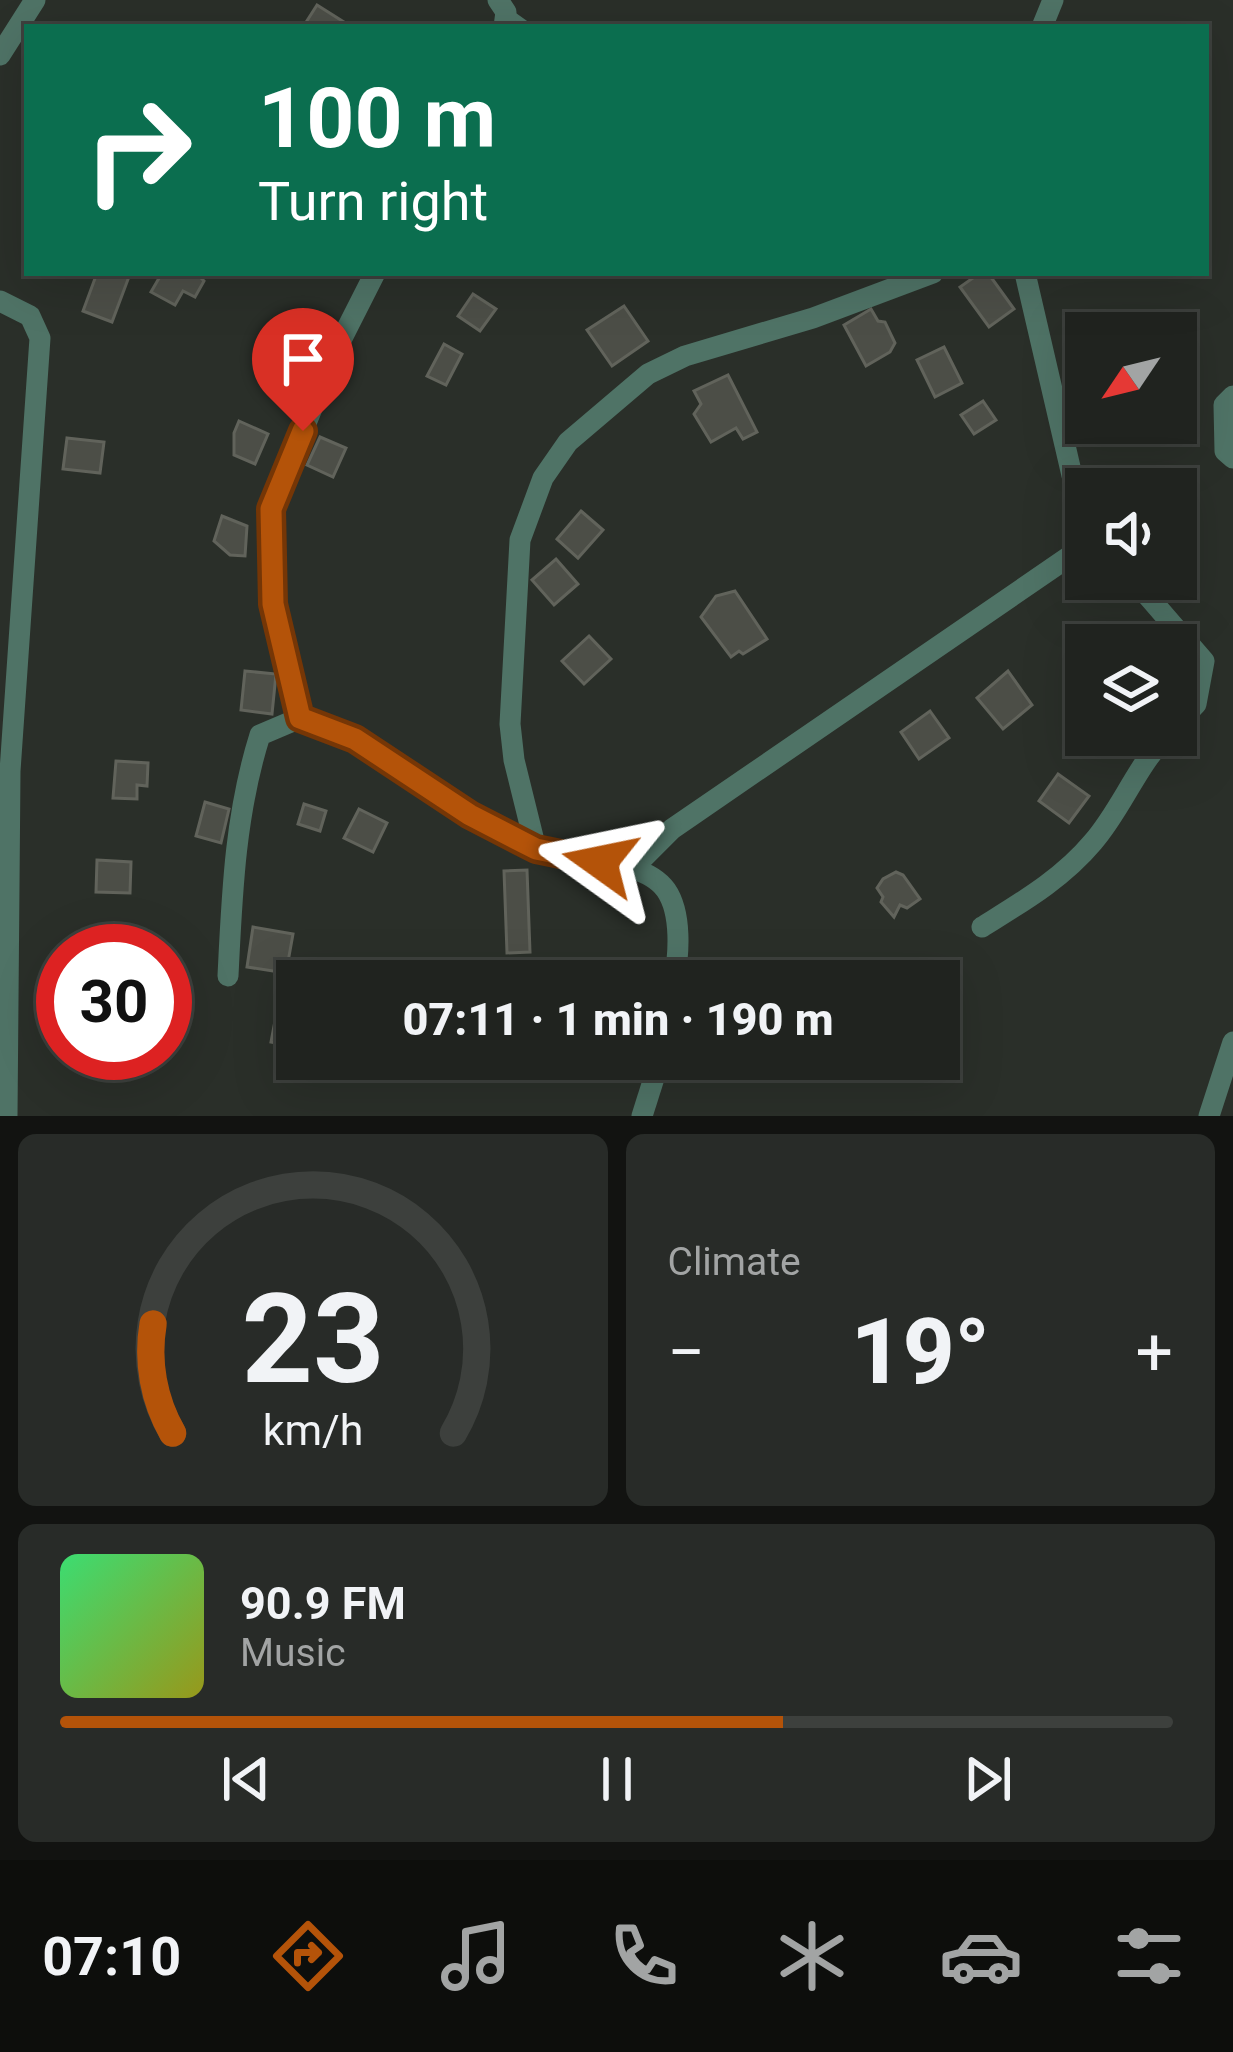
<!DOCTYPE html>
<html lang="en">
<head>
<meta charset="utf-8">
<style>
	:root { --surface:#20231f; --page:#282b28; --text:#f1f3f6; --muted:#a2a4a4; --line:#3d403d; --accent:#b45309 }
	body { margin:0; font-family:Roboto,sans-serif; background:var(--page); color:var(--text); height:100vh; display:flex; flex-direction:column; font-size:45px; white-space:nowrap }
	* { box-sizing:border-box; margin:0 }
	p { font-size:39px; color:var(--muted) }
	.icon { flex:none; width:66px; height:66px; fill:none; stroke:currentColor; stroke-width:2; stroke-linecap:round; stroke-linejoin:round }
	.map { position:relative; height:1116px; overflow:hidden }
	.panel { display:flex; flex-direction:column; gap:18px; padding:18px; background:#121311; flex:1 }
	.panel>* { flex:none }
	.banner { position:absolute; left:24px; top:24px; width:1185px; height:252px; border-radius:0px; box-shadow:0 12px 48px #0002,0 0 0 3px var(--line); background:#0b6e4f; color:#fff; overflow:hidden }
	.needle { width:78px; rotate:235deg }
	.tools { position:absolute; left:1065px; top:312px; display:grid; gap:24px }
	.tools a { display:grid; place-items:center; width:132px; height:132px; border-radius:0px; background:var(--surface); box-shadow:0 12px 48px #0002,0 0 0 3px var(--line); font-size:60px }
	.speed { position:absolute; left:36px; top:924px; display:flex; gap:24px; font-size:60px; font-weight:700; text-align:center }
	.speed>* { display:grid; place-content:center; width:156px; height:156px; border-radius:50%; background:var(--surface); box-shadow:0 12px 48px #0002,0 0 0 3px var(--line); line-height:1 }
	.speed .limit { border:18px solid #d22; background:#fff; color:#111 }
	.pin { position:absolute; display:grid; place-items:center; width:102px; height:102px; color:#fff; margin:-123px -51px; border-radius:50% 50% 50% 0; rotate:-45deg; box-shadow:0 0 12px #0007 }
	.pin .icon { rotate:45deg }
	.me { position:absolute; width:132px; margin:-66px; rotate:282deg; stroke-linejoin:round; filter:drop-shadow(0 0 9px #0008) }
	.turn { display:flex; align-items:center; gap:42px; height:252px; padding:0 36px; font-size:54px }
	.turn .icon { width:156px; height:156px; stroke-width:2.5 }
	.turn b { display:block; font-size:84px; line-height:102px }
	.big { font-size:90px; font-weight:800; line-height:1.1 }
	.panel .widget { flex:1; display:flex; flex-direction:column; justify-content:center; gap:18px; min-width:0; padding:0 42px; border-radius:18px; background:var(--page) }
	.panel .dial { align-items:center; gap:0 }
	.dial svg { height:312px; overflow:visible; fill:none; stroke:var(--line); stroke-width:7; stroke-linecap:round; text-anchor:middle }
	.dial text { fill:var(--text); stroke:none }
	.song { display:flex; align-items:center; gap:36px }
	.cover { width:144px; height:144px; border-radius:18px; background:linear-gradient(135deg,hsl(140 70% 55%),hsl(60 70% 35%)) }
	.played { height:12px; border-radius:6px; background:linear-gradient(90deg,var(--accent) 65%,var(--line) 65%) }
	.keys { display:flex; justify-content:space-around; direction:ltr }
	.heat { display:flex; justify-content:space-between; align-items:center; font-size:66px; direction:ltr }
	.panel .tiles { flex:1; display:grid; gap:18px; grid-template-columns:1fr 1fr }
	.widget:last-child { grid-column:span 2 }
	.trip { position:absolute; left:276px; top:960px; width:684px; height:120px; border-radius:0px; background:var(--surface); box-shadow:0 12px 48px #0002,0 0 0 3px var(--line); font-weight:800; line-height:120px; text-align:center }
	.menu { display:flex; height:192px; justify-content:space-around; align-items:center; background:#0d0e0c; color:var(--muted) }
	.menu .icon { width:84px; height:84px }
	.menu .active { color:var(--accent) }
	.menu b { font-size:54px; color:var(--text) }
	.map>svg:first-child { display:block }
	.building { fill:#4c4e47; stroke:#61635b; stroke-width:3 }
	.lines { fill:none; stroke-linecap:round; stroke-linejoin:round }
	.service { stroke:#4f7366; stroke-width:10 }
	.minor { stroke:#4f7366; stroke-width:21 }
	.route-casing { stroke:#753606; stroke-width:30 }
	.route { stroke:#b45309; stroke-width:21 }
</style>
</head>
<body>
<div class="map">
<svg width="1233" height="1116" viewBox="0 0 1233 1116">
	<rect width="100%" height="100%" fill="#2a2f29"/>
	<!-- building -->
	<g class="building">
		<polygon points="317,5 347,24 345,27 303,27"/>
		<polygon points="97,273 130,274 112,322 83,311"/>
		<polygon points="162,273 196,273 204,281 195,297 183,291 175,305 151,292"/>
		<polygon points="980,273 988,273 1014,309 989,327 960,287"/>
		<polygon points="473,294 496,309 480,331 458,316"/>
		<polygon points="624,306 648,341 612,366 587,330"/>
		<polygon points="871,309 878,321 885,322 895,343 890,352 866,366 844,325"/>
		<polygon points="444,344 462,354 446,385 427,376"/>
		<polygon points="944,347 962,383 935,397 917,360"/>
		<polygon points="728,375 757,432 743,439 736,428 711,442 694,414 701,404 694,391"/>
		<polygon points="983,401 996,420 974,434 961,415"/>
		<polygon points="239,421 268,434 255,464 234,455 234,433"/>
		<polygon points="320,437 346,448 333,477 307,465"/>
		<polygon points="67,438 104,442 100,473 63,469"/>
		<polygon points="581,511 603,530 578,558 557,539"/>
		<polygon points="222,516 247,526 245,556 230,555 214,541"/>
		<polygon points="556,559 578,584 554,605 532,580"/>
		<polygon points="735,591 767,639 743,654 739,651 731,657 701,617 716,596"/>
		<polygon points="589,636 611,659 584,684 562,661"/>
		<polygon points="245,671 276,674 272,714 241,710"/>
		<polygon points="1008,671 1032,705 1003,729 977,698"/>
		<polygon points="930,711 949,738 919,759 901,732"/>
		<polygon points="116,761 148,763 147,786 137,785 137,799 113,798"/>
		<polygon points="1058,774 1089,796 1069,823 1039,801"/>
		<polygon points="205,802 229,809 221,843 196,836"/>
		<polygon points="304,804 326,811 320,831 298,824"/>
		<polygon points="359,809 387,823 373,852 344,838"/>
		<polygon points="97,860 131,862 130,893 96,892"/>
		<polygon points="527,870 530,952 507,953 504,871"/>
		<polygon points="896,872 903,875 920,899 907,908 900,905 894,917 881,902 883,897 877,888 883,879"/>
		<polygon points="253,927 293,934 286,973 247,967"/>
		<polygon points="278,1005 297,1009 297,1047 271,1042"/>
	</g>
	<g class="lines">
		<!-- service -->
		<polyline class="service" points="506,12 527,27"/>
		<!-- minor -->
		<g class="minor">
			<polyline points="498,0 506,12 504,27"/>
			<polyline points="1042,27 1053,0"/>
			<polyline points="0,55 35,0"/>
			<polyline points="1025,273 1077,497 1086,515"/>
			<polyline points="0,301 30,316 40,338 10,771 7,1116"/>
			<polyline points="1233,396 1224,405 1225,451 1233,458"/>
			<polyline points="1133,579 1204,661 1196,704 1176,725"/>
			<polyline points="300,718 273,603 271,509 335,352 375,273"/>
			<polyline points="536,849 514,760 510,724 520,540 543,478 568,442 648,374 685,356 813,318 933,273"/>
			<polyline points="632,869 672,829 1086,545"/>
			<path d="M982,927C1022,902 1062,879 1093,842C1121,810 1136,767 1167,735"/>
			<path d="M228,976C232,894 235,814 260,735L300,718C317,725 336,730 352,738C414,768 468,823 535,848C571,862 643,857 666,890C682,913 679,955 674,981"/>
			<polyline points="642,1116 660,1059"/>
			<polyline points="1209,1116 1233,1042"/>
		</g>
	</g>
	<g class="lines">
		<!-- route casing -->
		<g class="route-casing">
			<polyline id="route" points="303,431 271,509 273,604 300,718 355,739 470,815 536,849 600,862"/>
		</g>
		<!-- route -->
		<use href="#route" class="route"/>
	</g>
</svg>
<div class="tools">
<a><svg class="needle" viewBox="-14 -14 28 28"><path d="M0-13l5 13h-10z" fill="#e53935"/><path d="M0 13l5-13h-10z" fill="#a2a4a4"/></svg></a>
<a><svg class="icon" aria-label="sound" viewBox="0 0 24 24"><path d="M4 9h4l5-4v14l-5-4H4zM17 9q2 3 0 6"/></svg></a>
<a><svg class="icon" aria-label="layers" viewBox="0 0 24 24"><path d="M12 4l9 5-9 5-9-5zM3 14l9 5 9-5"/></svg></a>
</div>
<div class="speed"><div class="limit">30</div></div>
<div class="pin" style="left:303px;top:431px;background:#d93025"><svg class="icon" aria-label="arrive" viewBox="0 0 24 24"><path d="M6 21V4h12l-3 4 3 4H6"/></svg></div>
<svg class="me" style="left:600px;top:862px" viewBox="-20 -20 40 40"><path d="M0-17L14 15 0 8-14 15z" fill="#b45309" stroke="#fff" stroke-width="4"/></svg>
<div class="trip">07:11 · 1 min · 190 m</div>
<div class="banner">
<div class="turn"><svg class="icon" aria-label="right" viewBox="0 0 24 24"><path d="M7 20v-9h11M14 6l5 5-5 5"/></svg><div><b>100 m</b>Turn right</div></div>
</div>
</div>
<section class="panel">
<div class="tiles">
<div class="widget dial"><svg viewBox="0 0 100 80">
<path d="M14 69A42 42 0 1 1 86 69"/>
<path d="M14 69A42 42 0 0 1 9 41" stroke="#b45309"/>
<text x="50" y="56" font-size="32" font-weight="700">23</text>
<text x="50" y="72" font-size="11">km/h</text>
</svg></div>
<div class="widget"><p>Climate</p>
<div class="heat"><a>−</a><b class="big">19°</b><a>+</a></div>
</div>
<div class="widget">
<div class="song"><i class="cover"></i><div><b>90.9 FM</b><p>Music</p></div></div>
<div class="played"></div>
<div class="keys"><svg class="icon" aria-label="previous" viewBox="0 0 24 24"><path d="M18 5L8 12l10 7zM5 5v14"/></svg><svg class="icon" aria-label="pause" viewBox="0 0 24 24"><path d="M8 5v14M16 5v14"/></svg><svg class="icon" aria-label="next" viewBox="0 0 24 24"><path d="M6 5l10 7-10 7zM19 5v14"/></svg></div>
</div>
</div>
</section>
<nav class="menu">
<b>07:10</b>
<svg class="icon active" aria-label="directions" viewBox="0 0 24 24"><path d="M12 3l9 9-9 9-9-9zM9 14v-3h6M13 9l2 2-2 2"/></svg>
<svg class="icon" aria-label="music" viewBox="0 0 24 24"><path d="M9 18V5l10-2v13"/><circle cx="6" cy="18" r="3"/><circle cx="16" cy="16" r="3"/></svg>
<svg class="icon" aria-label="phone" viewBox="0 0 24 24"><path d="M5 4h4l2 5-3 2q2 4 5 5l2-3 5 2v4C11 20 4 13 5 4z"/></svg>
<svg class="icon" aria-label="climate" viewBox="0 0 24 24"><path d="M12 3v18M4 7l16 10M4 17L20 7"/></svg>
<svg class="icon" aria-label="car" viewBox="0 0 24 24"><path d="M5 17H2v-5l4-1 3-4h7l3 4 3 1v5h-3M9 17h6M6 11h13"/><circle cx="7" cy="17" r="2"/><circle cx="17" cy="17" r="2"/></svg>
<svg class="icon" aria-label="filters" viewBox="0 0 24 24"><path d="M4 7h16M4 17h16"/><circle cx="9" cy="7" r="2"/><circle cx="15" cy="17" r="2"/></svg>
</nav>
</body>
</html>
